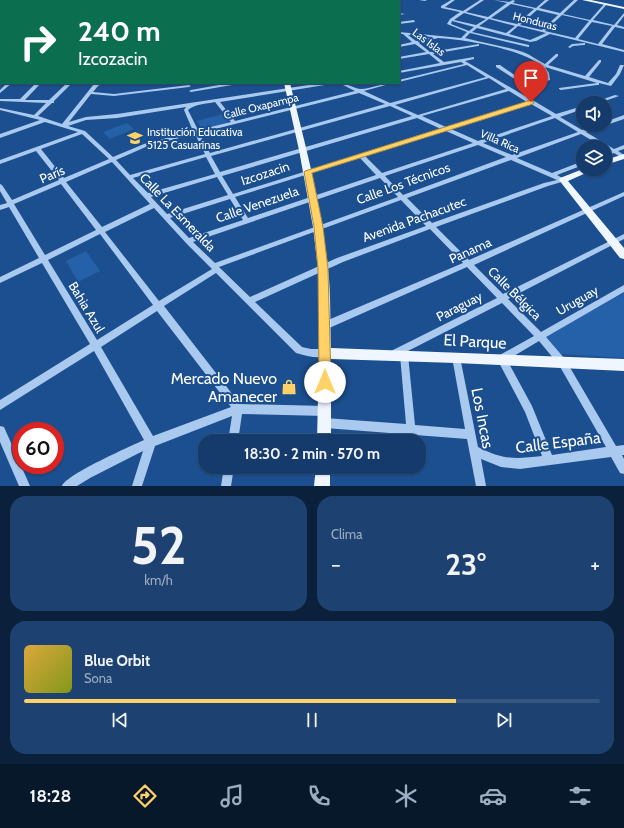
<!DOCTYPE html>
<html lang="es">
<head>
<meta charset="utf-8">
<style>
	:root { --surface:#143b6b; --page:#1d4271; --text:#f1f3f6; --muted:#9dadc1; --line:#33557e; --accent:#ffd166 }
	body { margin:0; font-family:Cabin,sans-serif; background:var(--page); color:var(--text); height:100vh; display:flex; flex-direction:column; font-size:15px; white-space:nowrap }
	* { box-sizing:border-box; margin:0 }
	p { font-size:13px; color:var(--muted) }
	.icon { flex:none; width:22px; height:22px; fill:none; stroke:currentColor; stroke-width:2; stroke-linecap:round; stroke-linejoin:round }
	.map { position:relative; height:486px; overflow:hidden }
	.panel { display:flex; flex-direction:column; gap:10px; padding:10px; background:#0b203b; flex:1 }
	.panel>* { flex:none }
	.banner { position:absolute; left:0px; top:0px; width:400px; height:84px; box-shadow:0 1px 3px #0004,0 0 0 1px var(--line); background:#0b6e4f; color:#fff; overflow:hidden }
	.tools { position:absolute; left:576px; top:96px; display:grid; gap:8px }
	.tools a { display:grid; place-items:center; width:36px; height:36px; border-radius:50%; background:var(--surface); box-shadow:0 1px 3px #0004,0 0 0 1px var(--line); font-size:20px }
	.speed { position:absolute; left:12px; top:422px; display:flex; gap:8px; font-size:20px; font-weight:700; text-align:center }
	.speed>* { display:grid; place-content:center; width:52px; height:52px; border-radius:50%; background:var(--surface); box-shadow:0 1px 3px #0004,0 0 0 1px var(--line); line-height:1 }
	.speed .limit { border:6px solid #d22; background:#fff; color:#111 }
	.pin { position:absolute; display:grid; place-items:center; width:34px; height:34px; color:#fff; margin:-41px -17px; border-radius:50% 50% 50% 0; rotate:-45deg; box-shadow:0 0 4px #0007 }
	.pin .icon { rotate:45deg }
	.me { position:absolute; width:44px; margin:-22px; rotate:0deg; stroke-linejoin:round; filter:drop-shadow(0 0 3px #0008) }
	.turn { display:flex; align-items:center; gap:14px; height:84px; padding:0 12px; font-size:18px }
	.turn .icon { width:52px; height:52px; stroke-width:2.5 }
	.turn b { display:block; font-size:28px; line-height:34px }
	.big { font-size:30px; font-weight:700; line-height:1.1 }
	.panel .tile { flex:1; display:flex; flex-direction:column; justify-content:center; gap:6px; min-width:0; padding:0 14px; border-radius:16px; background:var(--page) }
	.panel .dial { align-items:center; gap:0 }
	.dial b { font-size:52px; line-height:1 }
	.song { display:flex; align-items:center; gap:12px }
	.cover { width:48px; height:48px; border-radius:6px; background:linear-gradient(135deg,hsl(40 70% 55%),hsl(70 70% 35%)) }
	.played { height:4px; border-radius:2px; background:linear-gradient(90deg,var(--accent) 75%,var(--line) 75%) }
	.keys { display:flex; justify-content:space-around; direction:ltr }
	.heat { display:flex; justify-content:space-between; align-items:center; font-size:22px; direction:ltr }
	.panel .tiles { flex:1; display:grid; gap:10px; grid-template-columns:1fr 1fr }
	.tile:last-child { grid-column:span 2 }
	.trip { position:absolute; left:198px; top:434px; width:228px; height:40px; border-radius:16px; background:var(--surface); box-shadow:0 1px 3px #0004,0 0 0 1px var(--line); font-weight:700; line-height:40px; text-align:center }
	.dock { display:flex; height:64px; justify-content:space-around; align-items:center; background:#08182b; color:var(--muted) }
	.dock .icon { width:28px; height:28px }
	.dock .on { color:var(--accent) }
	.dock b { font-size:18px; color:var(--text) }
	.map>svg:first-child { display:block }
	.green { fill:#2461a8 }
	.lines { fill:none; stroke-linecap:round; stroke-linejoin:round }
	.minor { fill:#a9c9ee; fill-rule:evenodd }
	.major { fill:#f0f6ff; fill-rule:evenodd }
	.route { fill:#ffd166; stroke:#a68842 }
	.labels { text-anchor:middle; stroke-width:4; stroke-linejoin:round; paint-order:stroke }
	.far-street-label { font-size:11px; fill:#fff; stroke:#1b4f8f }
	.far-poi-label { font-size:11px; fill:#fff; stroke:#1b4f8f; text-anchor:start }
	.street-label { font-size:13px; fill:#fff; stroke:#1b4f8f }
	.near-street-label { font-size:16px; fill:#fff; stroke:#1b4f8f }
	.near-poi-label { font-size:16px; fill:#fff; stroke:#1b4f8f; text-anchor:end }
</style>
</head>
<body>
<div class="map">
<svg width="624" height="486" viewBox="0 0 624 486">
	<rect width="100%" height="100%" fill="#1b4f8f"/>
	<!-- green -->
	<g class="green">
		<polygon points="223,114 229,122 202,129 197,121"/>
		<polygon points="127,123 134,129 110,139 103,132"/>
		<polygon points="86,251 100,271 78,282 66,261"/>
		<polygon points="624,293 624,358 560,354 545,336"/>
	</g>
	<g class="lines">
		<!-- minor -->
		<g class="minor">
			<polygon points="5,0 9,0 4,1"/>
			<polygon points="16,0 20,0 15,1"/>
			<rect x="28" y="0" width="4" height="1"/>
			<rect x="47" y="0" width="4" height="1"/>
			<rect x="68" y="0" width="4" height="1"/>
			<polygon points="89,0 93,0 88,1"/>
			<polygon points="105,0 126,0 123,1 102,1"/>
			<rect x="128" y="0" width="4" height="1"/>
			<rect x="151" y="0" width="4" height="1"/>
			<rect x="209" y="0" width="4" height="1"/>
			<polygon points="298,0 303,0 302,1"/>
			<polygon points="305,0 309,0 310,1 306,1"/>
			<polygon points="317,0 321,0 322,1 318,1"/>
			<polygon points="334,0 339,0 340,1 335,1"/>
			<polygon points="419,0 427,0 425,1"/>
			<path d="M451,0H455L445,7L463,11L480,0H484L466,12L488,17L507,3L494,0L509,2L513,0L515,1L513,3L536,8L545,0H549L539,8L560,13L574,0H578L563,14L590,20L605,3L607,4L593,20L614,25L624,13V16L617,25L624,27V29L615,27L602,44L624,50V52L550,34L536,41L530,42L477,28L472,32L529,45V47H528L470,33L465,38C484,43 504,46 523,52C531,55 537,60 545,64L556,54H558V56L548,65L585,76L599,60H601V62L589,77L608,83L616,74L620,65H624L620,74L611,86L599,83V85H597L561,90L559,89V88L597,83L545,67L549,73L550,80L540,83L529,98L556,114L583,106V109L560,117L582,130L596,125H605V122L624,115V119L586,132L614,149L624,145V149L618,151L624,155V159L614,153L605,157V153L610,151L581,134L517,158L552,173L583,161V165L557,175L566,180L565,181L548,186L436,227L469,260L624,192V196L474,265L503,294L624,234V239L508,299L541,332L624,285V292L546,337L565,359L616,446L624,445V455H622L624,459V474L620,473L611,457L520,469L501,467L481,459L486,486H476L467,439L325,428L322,426L320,423L322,420L325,418L406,424L400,355L392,359L389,358L388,355L389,352L497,298L467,267L327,329L324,330L321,329L320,326L321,323L463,263L430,229L343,262L255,302L302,347L311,349H325L328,350L329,353L328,356C318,359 306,356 296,353L216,273L164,306L240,404L325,406L328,408L330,411L328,414L325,416L242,414L238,441H228L232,416L155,446L142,486H132L143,451L90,478L77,486H62C67,474 129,447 144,440L94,351L0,410V400L90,344L42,263L0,283V277L39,258L9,207L0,210V205L7,203L0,191V184L2,185L12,200L59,180L36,151L0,164V160L78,132L45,122L0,138V134L40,120L0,110V108L34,115L46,103L0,101V99H20L36,83H41L25,100H49L67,83H72L54,101V103H52L38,116L62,124L94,84L103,83L98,86L93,92L114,94L189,85L191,86L189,87L114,96L91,94L69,122L86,117L117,114L322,83H333L331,84L220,102L235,121L355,91L339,83C348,83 354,89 361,89C371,89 381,83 393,83L364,91L390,103L486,77L467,65L399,82V80L464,64L461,62L399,73V71L440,63L429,54L399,59V57L426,52L415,44L399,47V45L412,42L403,34H399V32L461,38L467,32L447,24L450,19L460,12L441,8V6ZM511,4L534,9L517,24L491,18ZM537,10L558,15L542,30L520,25ZM464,13L486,19L476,25L454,20ZM562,15L589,21L575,38L545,31ZM489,19L515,26L506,33L479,26ZM452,21L474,27L469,31L451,24ZM592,22L612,26L598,44L578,39ZM518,26L546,33L530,40L509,34ZM408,35L433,37L416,41ZM438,38C461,39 523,49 540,65C544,69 545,74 546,79L538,81L516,76L500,65H496V67L513,78L535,83L525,96L465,61L474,59V57L444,62L433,54L478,46H479V44L430,52L419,43ZM489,78L506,89L418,115L395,105ZM509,91L527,102L446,127L422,116ZM359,93L385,104L210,153L199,133ZM215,102L231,122L198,130L188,110C195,104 206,104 215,102ZM531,104L552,116L478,141L451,129ZM390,106L412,116L220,172L211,156ZM186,107L184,110L193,131L144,144L113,157L85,131L68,126L86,120L117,118ZM417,118L441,129L233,194L222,176ZM555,118L578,132L512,155L483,143ZM446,131L473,143L382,173L365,156ZM82,134L109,159L64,178L41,149ZM195,134L205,154L130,175L116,160L148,146ZM478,145L506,157L403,195L385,176ZM206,157L215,174L148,193L133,178ZM360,158L376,175L248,218L235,197ZM511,160L557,180L544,183L432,223L407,198ZM112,162L150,204L102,227L66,182ZM217,177L228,195L167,214L151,197ZM380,178L398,197L215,263L193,242ZM61,184L96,230L45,255L14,204ZM230,199L243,220L189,238L170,218ZM401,200L426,226L337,258L250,297L219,267ZM154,208L186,243L212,269L159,301L105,232ZM100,234L153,305L97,340L48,260ZM502,303L534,336L498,356L497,359L525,412L542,456C515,459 503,460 478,447L460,357L459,354L456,353L453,354L452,357L465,429L415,425L408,355L406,352ZM157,311L231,407L153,436L101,347ZM539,341L559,365L606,447L552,455L532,406L507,360Z"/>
			<polygon points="0,9 1,9 0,12"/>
			<polygon points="399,13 405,14 399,15"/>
			<polygon points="414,20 415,22 399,24 399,22"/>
			<rect x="0" y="23" width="1" height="3"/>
			<rect x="0" y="29" width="1" height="2"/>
			<polygon points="585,43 585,45 584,45 573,46 570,48 568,47 572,44"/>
			<rect x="0" y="45" width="1" height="3"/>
			<rect x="0" y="66" width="1" height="3"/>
			<polygon points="7,83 12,83 0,93 0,90"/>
			<polygon points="230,83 240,83 238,84 191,92 189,91 191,90"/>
			<polygon points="615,95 619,96 599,103 592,103"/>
			<polygon points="0,426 4,427 30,486 19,486 0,442"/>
			<polygon points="224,467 234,467 231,486 221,486"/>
		</g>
		<!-- major -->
		<g class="major">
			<rect x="246" y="0" width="5" height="1"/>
			<polygon points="582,0 591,0 624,7 624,9"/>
			<path d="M284,83H290C305,144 322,206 328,268C331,294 330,321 331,348L624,359V371L456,363L331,359V441H317L319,353L318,269L313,227L299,150Z"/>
			<polygon points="624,154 624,159 605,165 605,160"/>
			<polygon points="583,169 595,169 568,181 624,248 624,259 620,258 559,180 560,178"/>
			<polygon points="316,467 330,467 330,486 314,486"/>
		</g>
	</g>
	<!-- route -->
	<polygon class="route" points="531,100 534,102 533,104 312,173 323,227 328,269 331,382 329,386 325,388 321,386 319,382 318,269 314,227 304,172 305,171"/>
	<!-- icons -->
	<defs>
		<g id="school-bare" transform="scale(1.2)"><path d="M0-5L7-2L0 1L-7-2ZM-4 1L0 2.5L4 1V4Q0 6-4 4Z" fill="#ffd166" stroke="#1b4f8f" stroke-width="2.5" paint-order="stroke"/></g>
		<g id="shop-bare" transform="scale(1.2)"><path d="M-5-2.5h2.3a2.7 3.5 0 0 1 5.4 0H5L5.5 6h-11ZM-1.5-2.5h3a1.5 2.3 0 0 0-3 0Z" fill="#ffd166" stroke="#1b4f8f" stroke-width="2.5" paint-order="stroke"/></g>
	</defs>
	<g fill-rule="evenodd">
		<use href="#school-bare" x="135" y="138"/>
		<use href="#shop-bare" x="289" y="387"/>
	</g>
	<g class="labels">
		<!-- far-street labels -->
		<g class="far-street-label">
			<text transform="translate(535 21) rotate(14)" y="4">Honduras</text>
			<text transform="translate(429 42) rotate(37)" y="4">Las Islas</text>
			<text transform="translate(261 106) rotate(-14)" y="4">Calle Oxapampa</text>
			<text transform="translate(500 141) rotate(24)" y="4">Villa Rica</text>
		</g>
		<!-- far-poi labels -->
		<g class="far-poi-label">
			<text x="147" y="136">Institución Educativa<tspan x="147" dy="13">5125 Casuarinas</tspan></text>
		</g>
		<!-- street labels -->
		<g class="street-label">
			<text transform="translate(265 173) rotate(-18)" y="5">Izcozacin</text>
			<text transform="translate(52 174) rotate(-23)" y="5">París</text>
			<text transform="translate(403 183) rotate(-20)" y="5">Calle Los Técnicos</text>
			<text transform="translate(257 204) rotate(-19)" y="5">Calle Venezuela</text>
			<text transform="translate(178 212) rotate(46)" y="5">Calle La Esmeralda</text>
			<text transform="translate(414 219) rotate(-20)" y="5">Avenida Pachacutec</text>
			<text transform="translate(470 250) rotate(-24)" y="5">Panama</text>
			<text transform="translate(515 293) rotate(45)" y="5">Calle Bélgica</text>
			<text transform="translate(577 300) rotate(-30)" y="5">Uruguay</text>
			<text transform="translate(459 306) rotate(-27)" y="5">Paraguay</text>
			<text transform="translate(87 307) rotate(59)" y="5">Bahia Azul</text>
		</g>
		<!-- near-street labels -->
		<g class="near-street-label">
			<text transform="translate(475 341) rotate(3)" y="6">El Parque</text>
			<text transform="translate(483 418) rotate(79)" y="6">Los Incas</text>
			<text transform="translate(558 442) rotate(-7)" y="6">Calle España</text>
		</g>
		<!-- near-poi labels -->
		<g class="near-poi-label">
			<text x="277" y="384">Mercado Nuevo<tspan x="277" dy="18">Amanecer</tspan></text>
		</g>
	</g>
</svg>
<div class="tools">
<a><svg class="icon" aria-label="sound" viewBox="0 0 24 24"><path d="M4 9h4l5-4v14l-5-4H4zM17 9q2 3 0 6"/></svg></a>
<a><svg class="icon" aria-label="layers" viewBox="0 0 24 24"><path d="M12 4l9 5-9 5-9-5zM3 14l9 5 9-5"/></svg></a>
</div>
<div class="speed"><div class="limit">60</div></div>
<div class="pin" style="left:531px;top:102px;background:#d93025"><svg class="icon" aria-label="arrive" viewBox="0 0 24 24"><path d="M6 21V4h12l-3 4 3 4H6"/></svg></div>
<svg class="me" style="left:325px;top:382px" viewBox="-20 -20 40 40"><circle r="19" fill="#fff"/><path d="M0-13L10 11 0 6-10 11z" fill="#ffd166"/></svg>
<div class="trip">18:30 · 2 min · 570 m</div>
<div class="banner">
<div class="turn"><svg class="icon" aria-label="right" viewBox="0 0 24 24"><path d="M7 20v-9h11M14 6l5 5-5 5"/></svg><div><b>240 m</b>Izcozacin</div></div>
</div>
</div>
<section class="panel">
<div class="tiles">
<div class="tile dial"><b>52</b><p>km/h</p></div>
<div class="tile"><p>Clima</p>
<div class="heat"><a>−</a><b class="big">23°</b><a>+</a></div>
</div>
<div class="tile">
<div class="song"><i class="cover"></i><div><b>Blue Orbit</b><p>Sona</p></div></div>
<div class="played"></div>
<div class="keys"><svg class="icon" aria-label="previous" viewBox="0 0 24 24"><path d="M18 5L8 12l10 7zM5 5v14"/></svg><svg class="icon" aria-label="pause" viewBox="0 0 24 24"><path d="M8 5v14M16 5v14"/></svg><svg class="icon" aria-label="next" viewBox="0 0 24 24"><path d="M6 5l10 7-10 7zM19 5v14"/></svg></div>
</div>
</div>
</section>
<nav class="dock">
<b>18:28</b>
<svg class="icon on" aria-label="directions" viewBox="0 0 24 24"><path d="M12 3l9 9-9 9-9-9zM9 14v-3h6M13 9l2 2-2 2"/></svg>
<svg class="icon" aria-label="music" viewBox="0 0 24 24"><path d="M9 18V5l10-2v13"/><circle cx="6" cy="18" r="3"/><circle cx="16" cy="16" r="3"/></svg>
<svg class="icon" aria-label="phone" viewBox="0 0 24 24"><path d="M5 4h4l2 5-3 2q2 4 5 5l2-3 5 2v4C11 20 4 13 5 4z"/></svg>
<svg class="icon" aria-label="climate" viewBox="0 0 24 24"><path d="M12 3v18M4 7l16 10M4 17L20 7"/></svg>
<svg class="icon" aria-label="car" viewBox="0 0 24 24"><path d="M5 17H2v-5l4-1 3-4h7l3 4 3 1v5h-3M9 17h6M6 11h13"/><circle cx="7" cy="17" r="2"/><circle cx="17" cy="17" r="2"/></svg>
<svg class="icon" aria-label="filters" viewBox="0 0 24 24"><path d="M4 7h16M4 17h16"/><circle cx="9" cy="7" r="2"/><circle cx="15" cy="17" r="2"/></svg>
</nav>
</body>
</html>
